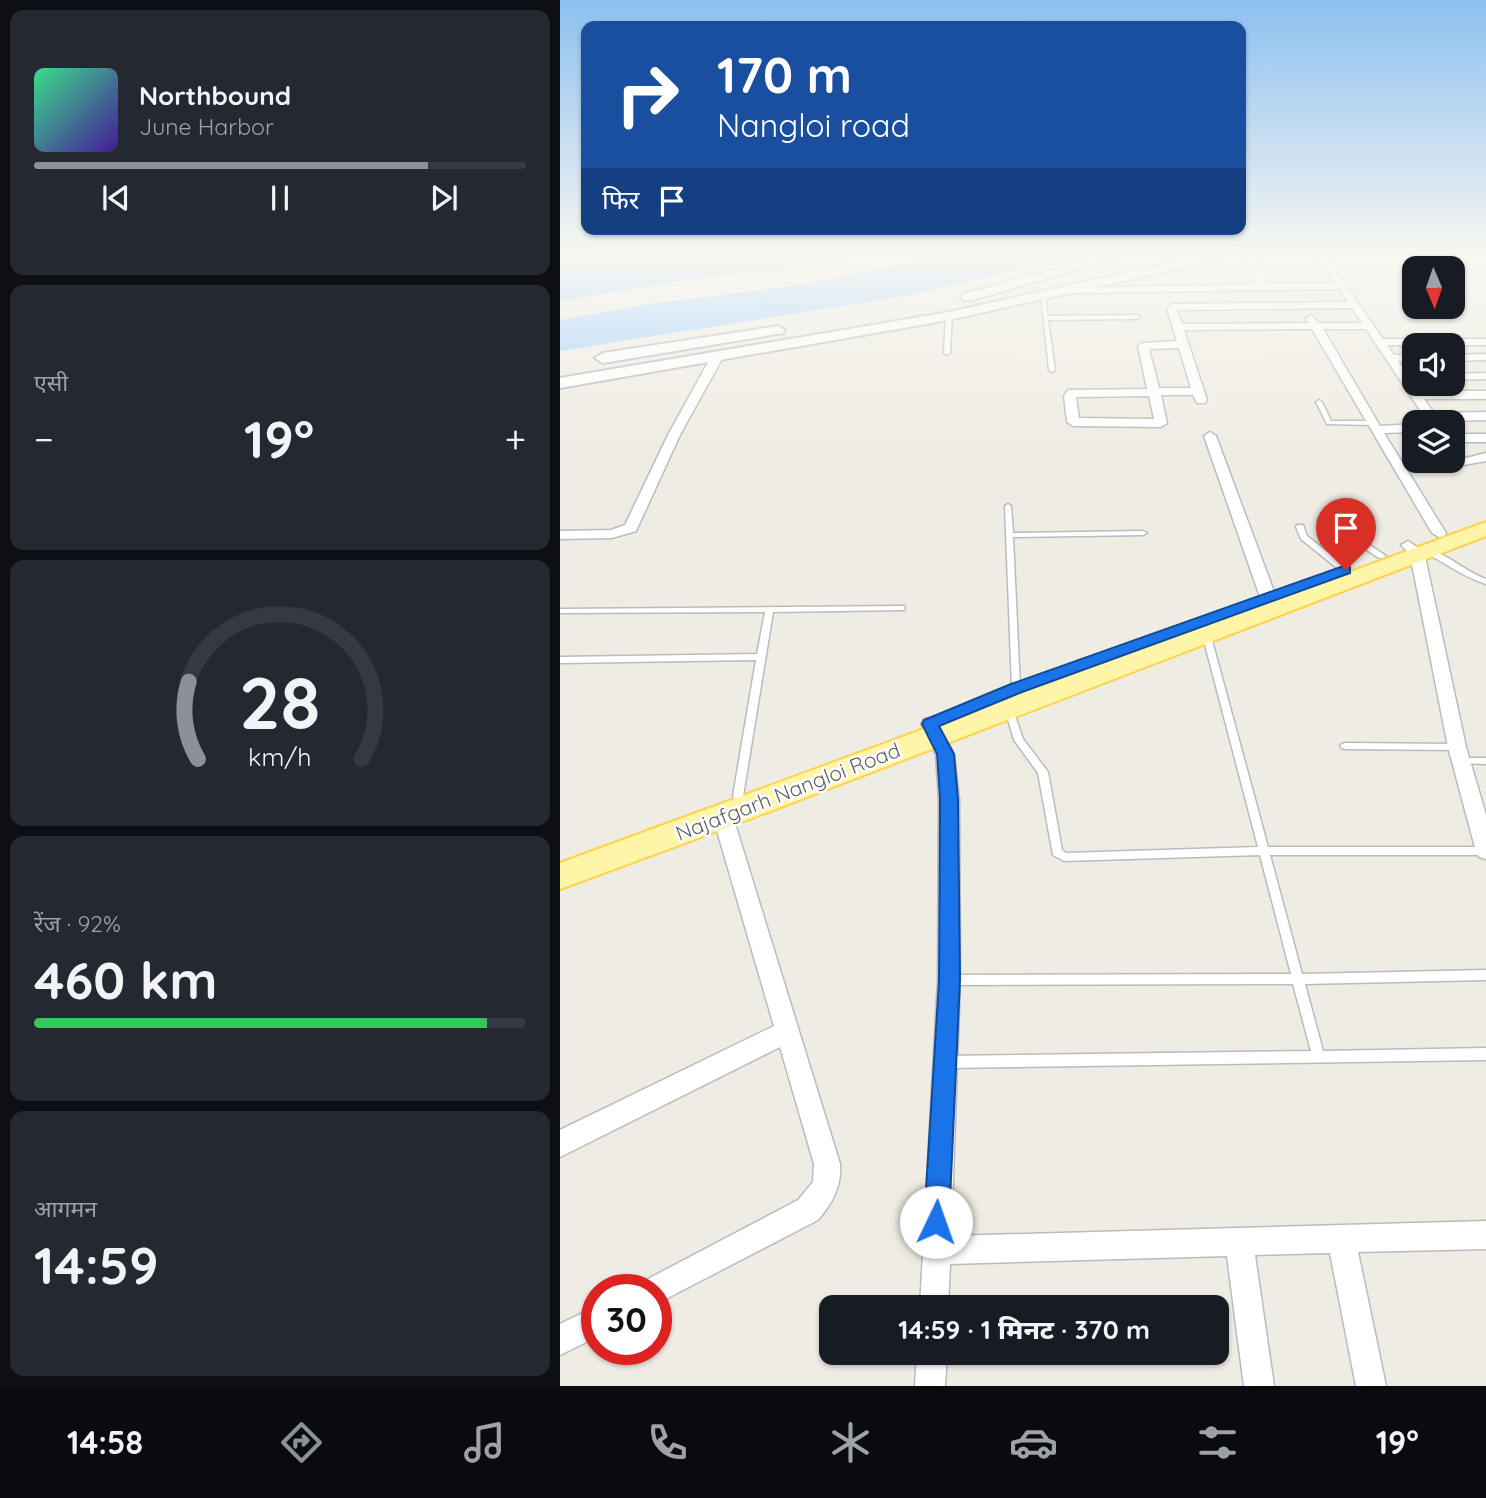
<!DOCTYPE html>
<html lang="hi">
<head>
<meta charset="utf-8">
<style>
	:root { --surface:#171b24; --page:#242831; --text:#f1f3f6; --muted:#9ea1a6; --line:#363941; --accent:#8c9099 }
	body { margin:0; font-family:Quicksand,"Noto Sans Devanagari",sans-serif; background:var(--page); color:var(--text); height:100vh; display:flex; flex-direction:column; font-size:26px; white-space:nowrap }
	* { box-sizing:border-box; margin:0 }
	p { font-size:23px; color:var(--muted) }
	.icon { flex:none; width:38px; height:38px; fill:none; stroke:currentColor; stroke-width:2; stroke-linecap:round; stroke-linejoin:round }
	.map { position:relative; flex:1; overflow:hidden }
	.side { display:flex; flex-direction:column; gap:10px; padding:10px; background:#0d0f14; width:560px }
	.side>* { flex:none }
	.top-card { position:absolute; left:21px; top:21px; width:665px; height:214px; border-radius:14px; box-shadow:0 2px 5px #0004; background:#1a4fa0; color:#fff; overflow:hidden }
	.needle { width:46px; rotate:178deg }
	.buttons { position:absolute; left:842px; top:256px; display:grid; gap:14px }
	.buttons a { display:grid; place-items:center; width:63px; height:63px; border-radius:14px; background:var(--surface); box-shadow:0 2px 5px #0004; font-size:35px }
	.speed { position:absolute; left:21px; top:1274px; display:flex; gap:14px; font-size:35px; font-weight:700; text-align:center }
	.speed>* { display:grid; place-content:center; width:91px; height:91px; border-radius:50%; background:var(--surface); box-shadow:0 2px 5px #0004; line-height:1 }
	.speed .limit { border:10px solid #d22; background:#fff; color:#111 }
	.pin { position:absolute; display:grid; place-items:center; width:60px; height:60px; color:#fff; margin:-72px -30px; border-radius:50% 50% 50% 0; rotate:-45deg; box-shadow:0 0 7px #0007 }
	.pin .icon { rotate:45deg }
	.me { position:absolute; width:77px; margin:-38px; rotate:3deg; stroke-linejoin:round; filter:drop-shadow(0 0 5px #0008) }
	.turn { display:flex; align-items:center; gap:24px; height:147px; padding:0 21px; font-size:32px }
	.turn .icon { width:91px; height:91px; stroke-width:2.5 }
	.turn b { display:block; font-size:49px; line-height:60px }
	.then { display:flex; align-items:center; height:66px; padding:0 21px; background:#0003; gap:14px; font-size:26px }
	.big { font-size:52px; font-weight:800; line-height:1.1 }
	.side .tile { flex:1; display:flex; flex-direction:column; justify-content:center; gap:10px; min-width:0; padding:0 24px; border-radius:14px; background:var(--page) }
	.side .dial { align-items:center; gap:0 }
	.dial svg { height:182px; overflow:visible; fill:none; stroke:var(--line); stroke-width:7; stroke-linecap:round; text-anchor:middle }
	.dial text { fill:var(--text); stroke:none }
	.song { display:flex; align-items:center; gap:21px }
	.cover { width:84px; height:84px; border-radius:10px; background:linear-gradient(135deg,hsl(150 70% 55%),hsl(260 70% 35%)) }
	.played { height:7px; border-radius:4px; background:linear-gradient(90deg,var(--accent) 80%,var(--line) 80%) }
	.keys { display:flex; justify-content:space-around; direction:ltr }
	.heat { display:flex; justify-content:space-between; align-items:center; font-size:38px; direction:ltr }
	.charge { height:10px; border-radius:5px; background:linear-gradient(90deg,#34c759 92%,var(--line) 0) }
	.trip { position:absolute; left:259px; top:1295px; width:410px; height:70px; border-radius:14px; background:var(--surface); box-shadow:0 2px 5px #0004; font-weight:800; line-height:70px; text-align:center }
	.menu { display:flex; height:112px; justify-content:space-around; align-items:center; background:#090b0e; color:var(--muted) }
	.menu .icon { width:49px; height:49px }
	.menu .on { color:var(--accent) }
	.menu b { font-size:32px; color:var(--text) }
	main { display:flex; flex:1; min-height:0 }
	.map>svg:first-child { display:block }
	.water { fill:#a3d3ff }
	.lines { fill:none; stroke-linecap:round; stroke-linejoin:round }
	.lane-casing { stroke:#b8bbc0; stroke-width:3 }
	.street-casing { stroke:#b8bbc0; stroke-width:3 }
	.secondary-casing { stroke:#b8bcc3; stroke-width:4 }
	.primary-casing { stroke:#ffd44c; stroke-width:4 }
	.lane { fill:#fff; fill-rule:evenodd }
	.street { fill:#fff; fill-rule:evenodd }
	.secondary { fill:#fff; fill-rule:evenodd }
	.primary { fill:#fff5a8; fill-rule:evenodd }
	.route { fill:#1a73e8; stroke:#114b97; stroke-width:2 }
	.labels { text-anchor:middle; stroke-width:5; stroke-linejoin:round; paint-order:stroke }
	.street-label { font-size:21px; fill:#5b5f65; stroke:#fff }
</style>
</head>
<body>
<main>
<section class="side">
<div class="tile">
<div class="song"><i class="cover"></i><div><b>Northbound</b><p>June Harbor</p></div></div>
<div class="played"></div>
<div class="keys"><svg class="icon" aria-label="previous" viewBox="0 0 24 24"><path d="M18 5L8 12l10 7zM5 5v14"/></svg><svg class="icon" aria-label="pause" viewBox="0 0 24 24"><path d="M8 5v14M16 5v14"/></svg><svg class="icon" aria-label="next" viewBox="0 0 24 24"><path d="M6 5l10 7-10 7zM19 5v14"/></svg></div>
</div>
<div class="tile"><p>एसी</p>
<div class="heat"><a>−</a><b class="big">19°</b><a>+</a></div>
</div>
<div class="tile dial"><svg viewBox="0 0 100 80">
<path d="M14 69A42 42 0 1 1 86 69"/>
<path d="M14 69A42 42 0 0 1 10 35" stroke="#8c9099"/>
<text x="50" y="56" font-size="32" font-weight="700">28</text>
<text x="50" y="72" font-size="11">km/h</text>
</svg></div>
<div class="tile"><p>रेंज · 92%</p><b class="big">460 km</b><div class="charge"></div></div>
<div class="tile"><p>आगमन</p><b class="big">14:59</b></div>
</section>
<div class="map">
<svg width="926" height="1386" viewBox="0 0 926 1386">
	<rect width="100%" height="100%" fill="#efede3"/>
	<!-- water -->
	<g class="water">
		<polygon points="42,254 310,254 219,271 150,276 0,301 0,260"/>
		<polygon points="396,254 522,254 345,296 0,351 0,320 83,305 239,285"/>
	</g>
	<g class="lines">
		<!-- lane casing -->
		<g class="lane-casing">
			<g id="lane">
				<polygon points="481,295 485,296 488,316 577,315 580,317 577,319 488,320 495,370 492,372 489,370"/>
				<polygon points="389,314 392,316 390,353 387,355 384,353 386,316"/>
				<polygon points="759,400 762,402 771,421 812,421 815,423 812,425 767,424 756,402"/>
				<polygon points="448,504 451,506 453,533 583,531 587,533 583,535 453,537 460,688 456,691 452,688 445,506"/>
				<polygon points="758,519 774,521 826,556 822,558 819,558 769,525 758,523"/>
				<polygon points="737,525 743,525 747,536 788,568 789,570 788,572 782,572 741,539 736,527"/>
				<path d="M863,548C881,549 907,573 926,579V584C903,577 885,562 863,552Z"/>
				<polygon points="341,606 344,606 345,608 344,610 213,612 183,796 181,799 175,799 173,796 196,660 0,663 0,657 197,654 205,612 0,613 0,609"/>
				<polygon points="646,630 650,633 708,847 926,847 926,855 710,855 742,974 926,970 926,980 745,984 763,1051 926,1048 926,1060 385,1068 381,1066 379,1062 381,1058 385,1056 751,1051 733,984 389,985 385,984 383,980 385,976 389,975 731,974 700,855 504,861 493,855 478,773 454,740 445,709 449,706 452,707 463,739 488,772 502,850 506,853 698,847 642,633"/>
				<polygon points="785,743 897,744 900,745 902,747 900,749 897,750 785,749 782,748 780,746 782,744"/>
				<polygon points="901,758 926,758 926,764 898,763 896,761 898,759"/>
			</g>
		</g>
		<!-- street casing -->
		<g class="street-casing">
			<g id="street">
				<path d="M755,254H764L823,339H926V345H827L834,355H854V361H838L859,391H926V399H864L874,413L926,412V420L868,422L806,329H763L820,426L854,424V432L824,433L886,533L884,536L879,537L872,533L752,329L624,330L647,400L645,403H637L633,395H601L607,423L601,427L513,426L507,422L504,396L508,390L587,389L578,346L583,343L617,341L607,309L613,304L788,302L779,289L509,293L506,292V288L698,284L687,262L692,259L697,262L708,284L775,283ZM792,308L802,323H759L751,315L746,318L749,323L622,324L617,310ZM619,348L631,388H599L589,349ZM589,396L594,419L519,418L516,397Z"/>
				<polygon points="157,354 163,357 120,435 76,531 52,538 0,539 0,531 51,530 65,525 108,435 151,357"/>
				<polygon points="926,354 926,360 892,361 892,355"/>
				<polygon points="926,373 926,379 892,380 892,374"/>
				<polygon points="650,432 656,436 716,597 714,600 708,602 700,597 644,436"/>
				<rect x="892" y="434" width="34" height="8"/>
				<polygon points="892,446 906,458 926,453 926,461 898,466 892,459"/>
				<polygon points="848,541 864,552 906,747 926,815 926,859 919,857 916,851 888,747 850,554 841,545"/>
				<polygon points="370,718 376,719 394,755 399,799 400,980 391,1236 926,1221 926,1249 798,1252 826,1386 796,1386 770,1253 695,1255 714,1386 684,1386 667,1256 390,1264 388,1307 360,1307 378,980 379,799 376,755 361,724 364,719"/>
				<path d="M163,809L170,812L173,817L280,1164C282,1186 272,1204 258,1220L96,1304V1290H82L86,1280L238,1200L253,1182L254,1164L220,1047L0,1157V1130L214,1026L153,817L156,812Z"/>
				<polygon points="37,1306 37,1337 0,1355 0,1324"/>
				<polygon points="357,1353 387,1353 385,1386 355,1386"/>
			</g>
		</g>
		<!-- secondary casing -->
		<g class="secondary-casing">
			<g id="secondary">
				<polygon points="550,254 569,254 413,300 403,300 401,297 403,294"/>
				<polygon points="650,254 672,254 666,258 389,320 0,388 0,378 389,312"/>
				<polygon points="218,326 225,330 223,333 43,363 35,358 43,353"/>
			</g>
		</g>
		<!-- primary casing -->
		<g class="primary-casing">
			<polygon id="primary" points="926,522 926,536 174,825 0,889 0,863"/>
		</g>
		<!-- lane -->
		<use href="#lane" class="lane"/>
		<!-- street -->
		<use href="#street" class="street"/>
		<!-- secondary -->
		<use href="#secondary" class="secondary"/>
		<!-- primary -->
		<use href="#primary" class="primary"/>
	</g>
	<!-- sky -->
	<linearGradient id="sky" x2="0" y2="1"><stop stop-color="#8cc0f1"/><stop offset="0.57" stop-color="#f8f7f2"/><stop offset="1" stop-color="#f8f7f2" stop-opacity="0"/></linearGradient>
	<rect width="926" height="448" fill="url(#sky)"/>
	<!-- route -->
	<polygon class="route" points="786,565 790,567 790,573 462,692 379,726 394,754 398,799 400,980 389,1222 385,1231 376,1234 367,1231 364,1222 379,980 380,799 377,754 362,724 364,720 451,684"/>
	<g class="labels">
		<!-- street labels -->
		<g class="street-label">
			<text transform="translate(228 792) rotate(-21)" y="7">Najafgarh Nangloi Road</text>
		</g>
	</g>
</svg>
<div class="buttons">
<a><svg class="needle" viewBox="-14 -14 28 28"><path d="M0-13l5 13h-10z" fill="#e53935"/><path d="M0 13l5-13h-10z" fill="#9ea1a6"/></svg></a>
<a><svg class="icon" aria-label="sound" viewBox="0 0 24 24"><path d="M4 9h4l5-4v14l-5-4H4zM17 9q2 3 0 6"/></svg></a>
<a><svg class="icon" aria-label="layers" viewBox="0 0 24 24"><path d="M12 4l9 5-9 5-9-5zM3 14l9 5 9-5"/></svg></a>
</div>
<div class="speed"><div class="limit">30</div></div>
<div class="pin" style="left:786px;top:570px;background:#d93025"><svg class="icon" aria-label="arrive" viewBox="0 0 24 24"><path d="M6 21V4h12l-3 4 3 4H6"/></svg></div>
<svg class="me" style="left:376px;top:1222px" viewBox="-20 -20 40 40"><circle r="19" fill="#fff"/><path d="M0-13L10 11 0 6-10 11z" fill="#1a73e8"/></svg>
<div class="trip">14:59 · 1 मिनट · 370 m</div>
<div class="top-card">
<div class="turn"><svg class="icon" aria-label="right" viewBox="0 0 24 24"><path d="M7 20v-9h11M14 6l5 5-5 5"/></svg><div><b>170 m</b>Nangloi road</div></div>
<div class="then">फिर<svg class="icon" aria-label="arrive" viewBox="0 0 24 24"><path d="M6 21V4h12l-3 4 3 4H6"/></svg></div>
</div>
</div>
</main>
<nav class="menu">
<b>14:58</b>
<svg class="icon on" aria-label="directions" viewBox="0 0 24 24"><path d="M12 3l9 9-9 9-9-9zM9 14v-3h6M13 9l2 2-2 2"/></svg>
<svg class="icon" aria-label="music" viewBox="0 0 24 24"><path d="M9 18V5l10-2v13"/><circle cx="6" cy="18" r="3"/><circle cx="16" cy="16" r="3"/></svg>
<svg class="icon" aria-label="phone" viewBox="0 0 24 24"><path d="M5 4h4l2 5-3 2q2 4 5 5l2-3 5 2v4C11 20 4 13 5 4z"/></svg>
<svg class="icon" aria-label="climate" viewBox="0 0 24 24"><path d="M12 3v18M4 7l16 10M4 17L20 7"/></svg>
<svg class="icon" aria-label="car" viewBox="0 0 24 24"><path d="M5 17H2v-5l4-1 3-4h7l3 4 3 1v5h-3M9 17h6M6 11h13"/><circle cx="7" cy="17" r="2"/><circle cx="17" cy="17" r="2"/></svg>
<svg class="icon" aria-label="filters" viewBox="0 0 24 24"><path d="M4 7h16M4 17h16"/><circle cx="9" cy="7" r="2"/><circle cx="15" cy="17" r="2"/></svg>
<b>19°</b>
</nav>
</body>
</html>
